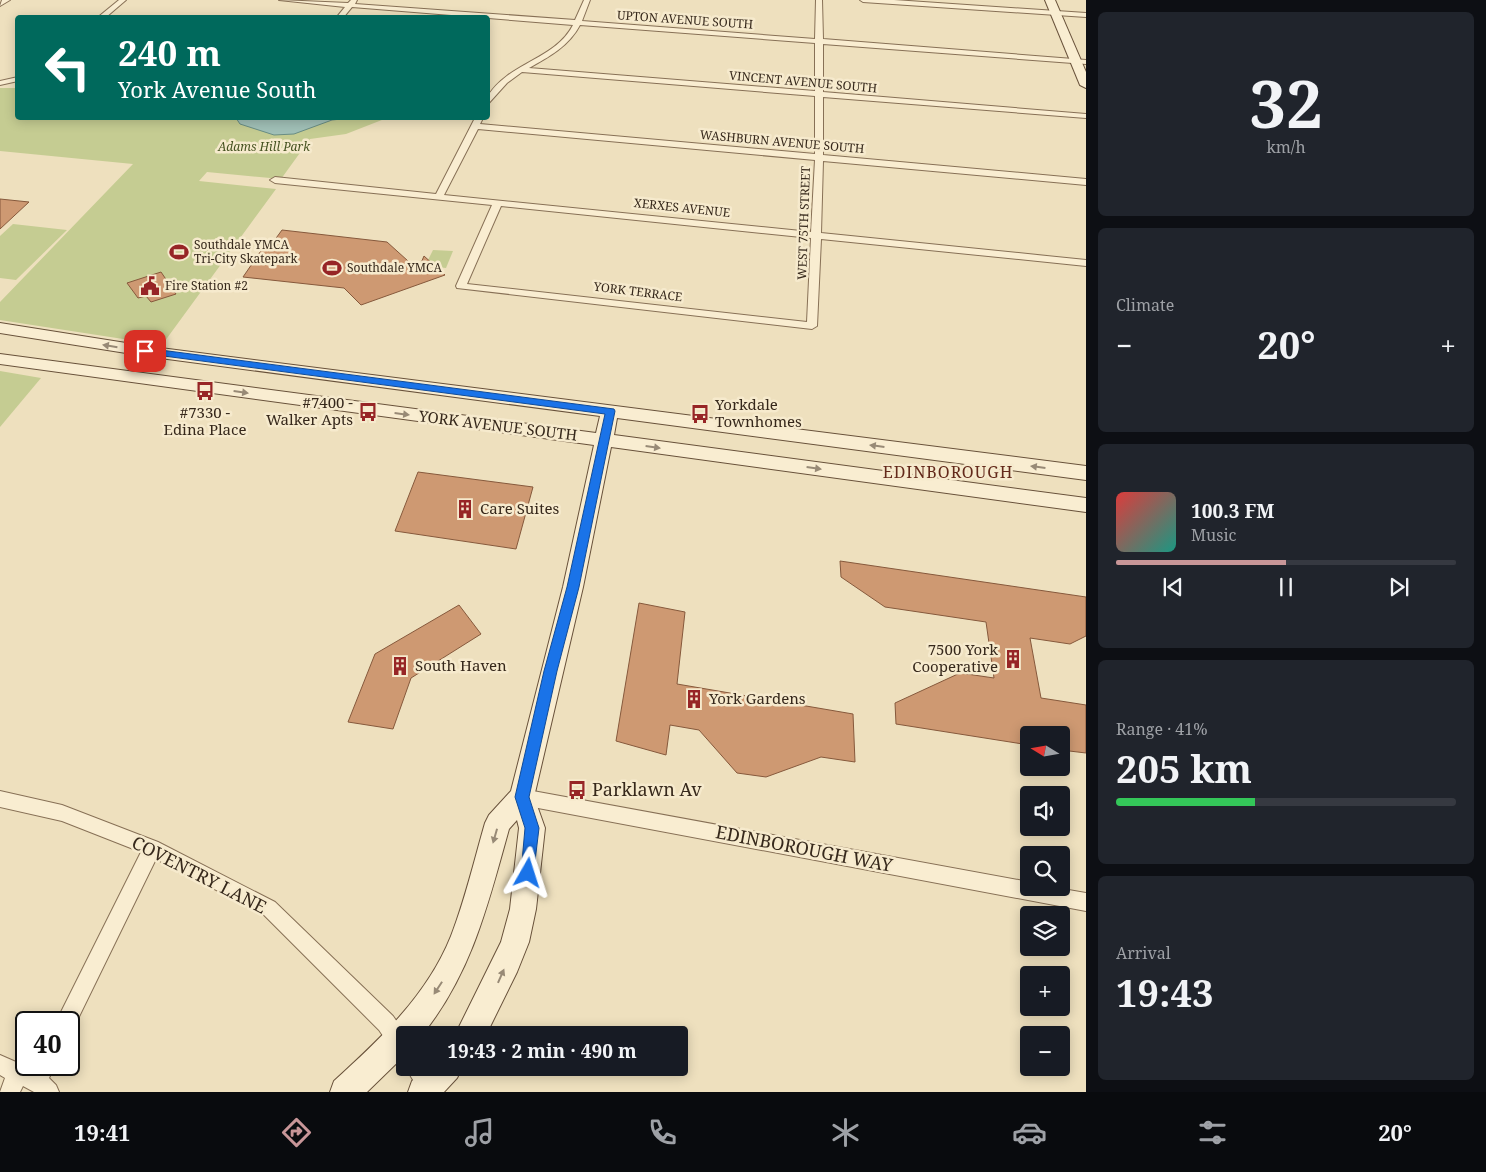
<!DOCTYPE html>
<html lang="en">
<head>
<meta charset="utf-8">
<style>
	:root { --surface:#171b24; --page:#20242c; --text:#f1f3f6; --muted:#9ea1a6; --line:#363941; --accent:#c89698 }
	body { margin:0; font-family:"Noto Serif",serif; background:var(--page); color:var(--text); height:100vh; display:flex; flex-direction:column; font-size:19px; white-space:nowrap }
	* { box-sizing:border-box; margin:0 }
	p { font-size:16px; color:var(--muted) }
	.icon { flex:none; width:28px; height:28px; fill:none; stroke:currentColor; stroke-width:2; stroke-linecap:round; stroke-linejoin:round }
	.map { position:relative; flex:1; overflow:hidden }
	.side { display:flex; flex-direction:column; gap:12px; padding:12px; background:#0d0f14; width:400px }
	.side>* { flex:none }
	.guide { position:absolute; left:15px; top:15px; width:475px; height:105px; border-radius:5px; box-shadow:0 2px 12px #0003; background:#00695c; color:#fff; overflow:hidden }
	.needle { width:32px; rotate:281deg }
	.tools { position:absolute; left:1020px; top:726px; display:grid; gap:10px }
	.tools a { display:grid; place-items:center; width:50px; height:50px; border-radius:5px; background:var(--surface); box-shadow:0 2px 12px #0003; font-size:25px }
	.speed { position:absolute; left:15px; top:1011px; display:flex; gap:10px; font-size:25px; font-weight:700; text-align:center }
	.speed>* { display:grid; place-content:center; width:65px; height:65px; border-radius:50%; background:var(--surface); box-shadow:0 2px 12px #0003; line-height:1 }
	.speed .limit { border:2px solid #111; border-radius:8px; background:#fff; color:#111 }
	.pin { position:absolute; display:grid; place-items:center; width:42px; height:42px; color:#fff; margin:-21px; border-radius:10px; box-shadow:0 2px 8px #0006 }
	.me { position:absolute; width:55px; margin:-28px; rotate:6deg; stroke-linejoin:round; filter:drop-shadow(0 0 4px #0008) }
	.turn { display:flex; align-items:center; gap:18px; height:105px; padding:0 20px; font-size:22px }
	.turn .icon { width:65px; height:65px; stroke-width:2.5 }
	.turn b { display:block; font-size:35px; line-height:42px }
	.big { font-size:38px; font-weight:700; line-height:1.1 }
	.side .widget { flex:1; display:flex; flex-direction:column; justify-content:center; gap:8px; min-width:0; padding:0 18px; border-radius:8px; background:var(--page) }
	.side .dial { align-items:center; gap:0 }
	.dial b { font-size:65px; line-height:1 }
	.song { display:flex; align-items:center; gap:15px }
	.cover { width:60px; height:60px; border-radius:8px; background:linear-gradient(135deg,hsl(0 70% 55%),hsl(170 70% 35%)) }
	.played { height:5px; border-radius:2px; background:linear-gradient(90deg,var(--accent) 50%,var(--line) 50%) }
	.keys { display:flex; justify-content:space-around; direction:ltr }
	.heat { display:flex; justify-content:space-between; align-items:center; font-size:28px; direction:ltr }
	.charge { height:8px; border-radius:4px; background:linear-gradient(90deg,#34c759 41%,var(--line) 0) }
	.trip { position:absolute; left:396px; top:1026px; width:292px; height:50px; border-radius:5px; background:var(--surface); box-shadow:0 2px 12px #0003; font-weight:700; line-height:50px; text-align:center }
	.tabs { display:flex; height:80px; justify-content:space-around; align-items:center; background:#090b0e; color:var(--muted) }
	.tabs .icon { width:35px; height:35px }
	.tabs .selected { color:var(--accent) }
	.tabs b { font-size:22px; color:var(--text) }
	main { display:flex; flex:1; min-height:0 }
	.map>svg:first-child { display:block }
	.green { fill:#c5cc92 }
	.water { fill:#a1c0b7; stroke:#698d84 }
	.building { fill:#ce9972; stroke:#86593c }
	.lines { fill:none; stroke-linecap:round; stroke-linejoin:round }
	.street-casing { stroke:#877056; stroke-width:2 }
	.secondary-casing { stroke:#68513a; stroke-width:2 }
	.street { fill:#f9edd1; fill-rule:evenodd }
	.secondary { fill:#f9edd1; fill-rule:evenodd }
	.oneway { fill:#988a76 }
	.route { fill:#1a73e8; stroke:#114b97 }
	.labels { text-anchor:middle; stroke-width:5; stroke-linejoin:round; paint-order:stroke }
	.far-street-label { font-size:12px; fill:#36281b; stroke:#f6eacd }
	.far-park-label { font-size:12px; font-style:italic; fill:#465321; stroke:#f6eacd }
	.far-poi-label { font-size:12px; fill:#36281b; stroke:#f6eacd; text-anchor:start }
	.poi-label { font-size:15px; fill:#36281b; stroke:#f6eacd; text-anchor:start }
	.street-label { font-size:15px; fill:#36281b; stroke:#f6eacd }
	.neighbourhood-label { font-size:16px; letter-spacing:1px; fill:#63291a; stroke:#f6eacd }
	.near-poi-label { font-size:18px; fill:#36281b; stroke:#f6eacd; text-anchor:start }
	.near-street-label { font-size:18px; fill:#36281b; stroke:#f6eacd }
</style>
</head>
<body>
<main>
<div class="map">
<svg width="1086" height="1092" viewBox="0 0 1086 1092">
	<rect width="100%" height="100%" fill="#eee0be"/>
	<!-- green -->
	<g class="green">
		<polygon points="0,88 17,88 18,118 387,118 346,134 310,139 281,179 207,172 199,181 276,189 162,345 0,320 0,302 133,164 0,151"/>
		<polygon points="13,224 67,230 16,280 0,278 0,236"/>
		<polygon points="433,250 453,251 446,268 436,267 428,260"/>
		<polygon points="0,371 41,378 0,427"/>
	</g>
	<!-- water -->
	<polygon class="water" points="236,118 351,118 332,120 294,134 274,135 240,124"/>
	<!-- building -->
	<g class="building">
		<polygon points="0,199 29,202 0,229"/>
		<polygon points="282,230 387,242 418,270 424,256 445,275 361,305 344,288 243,277 265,245 271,245"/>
		<polygon points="161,272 176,294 151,302 146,296 138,298 127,283"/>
		<polygon points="418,472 533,487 516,549 395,531"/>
		<polygon points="840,561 1086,597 1086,636 1070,644 1030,638 1041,698 1086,705 1086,753 1061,750 1061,735 1029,735 1029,745 896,724 895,703 960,673 994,678 986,622 885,607 841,577"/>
		<polygon points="639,603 685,612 677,684 853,714 855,762 821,757 766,777 737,773 699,730 670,725 666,755 616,741"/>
		<polygon points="459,605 481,634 411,678 393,729 348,722 375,654"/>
	</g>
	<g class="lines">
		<!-- street casing -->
		<g class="street-casing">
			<g id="street">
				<polygon points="2,0 10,0 0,6"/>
				<polygon points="119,0 126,0 105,18 97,18"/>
				<path d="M279,0L348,3L351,0H357L355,4L575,20L584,0H590L582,21L815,39L816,0H822L823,39L1086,60V64L823,44V92L1086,114V118L823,97V155L1086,179V185L823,161L821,233L1086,260V266L821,239L817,326L812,329L457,288L456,286L492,205L275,183L270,180L275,177L436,194L475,118H483L480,124L815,154V96L522,72L507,83L488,104V96C509,62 555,60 573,25L352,7L343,18H336L345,7ZM580,25L815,43V91L529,68C549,57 569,46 580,25ZM478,129L815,160L811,232L444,195ZM501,206L811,238L807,322L467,284Z"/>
				<polygon points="860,0 894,0 1086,13 1086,17 863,2"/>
				<polygon points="18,77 18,81 0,85 0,81"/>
				<polygon points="522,789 1029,882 1029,888 1057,888 1086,893 1086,911 522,805 516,803 514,797 516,791"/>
				<polygon points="0,791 62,805 158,842 275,902 393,1016 406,1035 405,1061 398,1058 379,1030 263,914 156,859 73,1029 69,1031 69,1022 56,1022 141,852 62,821 0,807"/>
				<polygon points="0,1055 32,1069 34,1065 55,1065 49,1078 56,1085 59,1092 34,1092 23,1086 20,1092 0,1092 5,1078 0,1075"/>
				<polygon points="406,1068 428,1068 439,1087 437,1092 420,1092"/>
			</g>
		</g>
		<!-- secondary casing -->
		<g class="secondary-casing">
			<g id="secondary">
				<polygon points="1045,0 1055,0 1086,72 1086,88 1080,85"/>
				<path d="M0,323L145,346L1086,466V480L617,418L614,435L1086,498V512L611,447L583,587L534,797L545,828L536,909L529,942L517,972L486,1035H455L501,942L510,909L519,828L517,820L509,829C488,904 472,973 422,1035H405V1055L367,1092H330L334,1081C380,1039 427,996 451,936C465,900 474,861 485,823L489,815L511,791L563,587L594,445L0,364V354L596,433L600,416L145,356L0,333Z"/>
				<polygon points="426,1068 462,1068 457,1078 444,1092 408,1092 412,1081"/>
			</g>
		</g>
		<!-- street -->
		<use href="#street" class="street"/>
		<!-- secondary -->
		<use href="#secondary" class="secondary"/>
	</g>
	<!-- one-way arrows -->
	<defs><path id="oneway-solid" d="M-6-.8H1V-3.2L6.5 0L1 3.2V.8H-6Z" transform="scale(1.25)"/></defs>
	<g class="oneway">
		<use href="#oneway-solid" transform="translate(110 346) rotate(-171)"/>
		<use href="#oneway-solid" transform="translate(241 392) rotate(8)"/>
		<use href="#oneway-solid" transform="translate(402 414) rotate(7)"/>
		<use href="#oneway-solid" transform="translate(877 446) rotate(-173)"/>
		<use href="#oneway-solid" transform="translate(653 447) rotate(8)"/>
		<use href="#oneway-solid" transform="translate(1038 467) rotate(-173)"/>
		<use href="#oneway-solid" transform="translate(814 468) rotate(8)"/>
		<use href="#oneway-solid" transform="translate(495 836) rotate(106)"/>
		<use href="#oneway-solid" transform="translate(501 976) rotate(-66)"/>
		<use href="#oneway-solid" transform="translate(438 988) rotate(123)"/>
	</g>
	<!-- route -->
	<polygon class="route" points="145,348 614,409 615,411 579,587 557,671 529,797 539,828 533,878 528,880 523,878 521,873 525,828 515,797 544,671 567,587 605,414 141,353 140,351"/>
	<!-- icons -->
	<defs>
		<g id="stadium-bare" transform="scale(1.5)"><path d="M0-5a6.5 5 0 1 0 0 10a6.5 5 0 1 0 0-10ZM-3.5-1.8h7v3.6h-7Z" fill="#972526" stroke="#f6eacd" stroke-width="2.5" paint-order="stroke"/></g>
		<g id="civic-bare" transform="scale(1.5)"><path d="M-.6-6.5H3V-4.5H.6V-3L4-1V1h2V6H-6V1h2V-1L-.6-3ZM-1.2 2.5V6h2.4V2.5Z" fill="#972526" stroke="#f6eacd" stroke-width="2.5" paint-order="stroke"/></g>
		<g id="bus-bare" transform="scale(1.5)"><path d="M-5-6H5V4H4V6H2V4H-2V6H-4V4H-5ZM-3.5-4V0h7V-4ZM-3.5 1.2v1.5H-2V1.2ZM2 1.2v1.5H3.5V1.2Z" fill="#972526" stroke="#f6eacd" stroke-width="2.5" paint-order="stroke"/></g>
		<g id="building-bare" transform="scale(1.5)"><path d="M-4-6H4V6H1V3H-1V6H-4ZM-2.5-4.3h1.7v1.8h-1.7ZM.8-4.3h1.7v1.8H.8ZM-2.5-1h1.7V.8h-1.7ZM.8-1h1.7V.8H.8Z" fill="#972526" stroke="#f6eacd" stroke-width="2.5" paint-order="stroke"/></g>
	</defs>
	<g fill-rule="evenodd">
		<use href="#stadium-bare" x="179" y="252"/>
		<use href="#stadium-bare" x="332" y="268"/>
		<use href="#civic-bare" x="150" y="286"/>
		<use href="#bus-bare" x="205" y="391"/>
		<use href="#bus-bare" x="368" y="412"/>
		<use href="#bus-bare" x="700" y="414"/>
		<use href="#building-bare" x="465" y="509"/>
		<use href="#building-bare" x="1013" y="659"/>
		<use href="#building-bare" x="400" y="666"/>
		<use href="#building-bare" x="694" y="699"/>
		<use href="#bus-bare" x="577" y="790"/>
	</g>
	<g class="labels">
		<!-- far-street labels -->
		<g class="far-street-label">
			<text transform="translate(685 20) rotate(4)" y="4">UPTON AVENUE SOUTH</text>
			<text transform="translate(803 82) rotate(5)" y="4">VINCENT AVENUE SOUTH</text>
			<text transform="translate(782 142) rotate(5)" y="4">WASHBURN AVENUE SOUTH</text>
			<text transform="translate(682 208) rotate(6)" y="4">XERXES AVENUE</text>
			<text transform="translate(804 223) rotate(-88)" y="4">WEST 75TH STREET</text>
			<text transform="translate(638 292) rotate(7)" y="4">YORK TERRACE</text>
		</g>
		<!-- far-park labels -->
		<g class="far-park-label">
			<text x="264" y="151">Adams Hill Park</text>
		</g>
		<!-- far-poi labels -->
		<g class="far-poi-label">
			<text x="194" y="249">Southdale YMCA<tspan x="194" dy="14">Tri-City Skatepark</tspan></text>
			<text x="347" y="272">Southdale YMCA</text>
			<text x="165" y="290">Fire Station #2</text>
		</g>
		<!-- poi labels -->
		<g class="poi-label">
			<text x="353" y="408" text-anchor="end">#7400 -<tspan x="353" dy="17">Walker Apts</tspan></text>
			<text x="715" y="410">Yorkdale<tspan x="715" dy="17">Townhomes</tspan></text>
			<text x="205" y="418" text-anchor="middle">#7330 -<tspan x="205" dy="17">Edina Place</tspan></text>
			<text x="480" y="514">Care Suites</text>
			<text x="998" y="655" text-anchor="end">7500 York<tspan x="998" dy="17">Cooperative</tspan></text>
			<text x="415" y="671">South Haven</text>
			<text x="709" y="704">York Gardens</text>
		</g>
		<!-- street labels -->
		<g class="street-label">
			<text transform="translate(498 426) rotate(7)" y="5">YORK AVENUE SOUTH</text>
		</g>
		<!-- neighbourhood labels -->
		<g class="neighbourhood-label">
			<text x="948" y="478">EDINBOROUGH</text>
		</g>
		<!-- near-poi labels -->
		<g class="near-poi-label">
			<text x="592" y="796">Parklawn Av</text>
		</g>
		<!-- near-street labels -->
		<g class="near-street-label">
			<text transform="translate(804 849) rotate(11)" y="6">EDINBOROUGH WAY</text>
			<text transform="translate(199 875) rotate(27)" y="6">COVENTRY LANE</text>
		</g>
	</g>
</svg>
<div class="tools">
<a><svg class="needle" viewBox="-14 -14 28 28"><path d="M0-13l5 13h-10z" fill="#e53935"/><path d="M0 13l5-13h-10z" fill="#9ea1a6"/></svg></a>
<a><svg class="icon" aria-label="sound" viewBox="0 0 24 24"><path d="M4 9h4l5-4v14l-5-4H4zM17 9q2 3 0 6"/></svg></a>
<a><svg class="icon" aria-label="search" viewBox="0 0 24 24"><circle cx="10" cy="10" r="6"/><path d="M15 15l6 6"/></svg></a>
<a><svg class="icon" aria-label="layers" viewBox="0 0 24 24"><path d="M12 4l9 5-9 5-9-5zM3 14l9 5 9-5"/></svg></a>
<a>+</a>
<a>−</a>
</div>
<div class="speed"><div class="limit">40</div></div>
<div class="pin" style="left:145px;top:351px;background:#d93025"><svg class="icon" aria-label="arrive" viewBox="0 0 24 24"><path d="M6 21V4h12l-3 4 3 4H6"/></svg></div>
<svg class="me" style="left:528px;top:873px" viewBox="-20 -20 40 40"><path d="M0-17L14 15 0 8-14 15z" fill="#1a73e8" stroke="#fff" stroke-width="4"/></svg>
<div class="trip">19:43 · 2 min · 490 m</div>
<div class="guide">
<div class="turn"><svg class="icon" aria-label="left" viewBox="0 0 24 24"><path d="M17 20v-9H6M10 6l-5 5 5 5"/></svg><div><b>240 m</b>York Avenue South</div></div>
</div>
</div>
<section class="side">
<div class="widget dial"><b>32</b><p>km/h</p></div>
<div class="widget"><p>Climate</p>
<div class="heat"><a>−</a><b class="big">20°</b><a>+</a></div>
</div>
<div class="widget">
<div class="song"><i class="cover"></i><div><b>100.3 FM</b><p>Music</p></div></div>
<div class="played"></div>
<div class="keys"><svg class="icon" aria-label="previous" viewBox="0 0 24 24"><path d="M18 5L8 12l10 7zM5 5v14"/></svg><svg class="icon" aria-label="pause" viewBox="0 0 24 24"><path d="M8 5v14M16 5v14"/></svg><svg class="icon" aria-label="next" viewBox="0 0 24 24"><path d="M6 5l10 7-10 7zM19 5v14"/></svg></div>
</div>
<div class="widget"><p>Range · 41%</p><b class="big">205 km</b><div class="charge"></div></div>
<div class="widget"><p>Arrival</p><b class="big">19:43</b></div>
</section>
</main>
<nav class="tabs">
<b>19:41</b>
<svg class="icon selected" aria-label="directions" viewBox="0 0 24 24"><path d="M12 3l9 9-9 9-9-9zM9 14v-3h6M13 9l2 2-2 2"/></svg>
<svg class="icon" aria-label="music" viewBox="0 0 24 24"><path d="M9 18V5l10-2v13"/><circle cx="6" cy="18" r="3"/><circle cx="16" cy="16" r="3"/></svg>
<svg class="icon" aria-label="phone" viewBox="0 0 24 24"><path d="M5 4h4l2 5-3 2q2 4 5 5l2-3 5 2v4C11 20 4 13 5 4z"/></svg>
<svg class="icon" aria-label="climate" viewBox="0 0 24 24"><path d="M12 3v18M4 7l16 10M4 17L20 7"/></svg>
<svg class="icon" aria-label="car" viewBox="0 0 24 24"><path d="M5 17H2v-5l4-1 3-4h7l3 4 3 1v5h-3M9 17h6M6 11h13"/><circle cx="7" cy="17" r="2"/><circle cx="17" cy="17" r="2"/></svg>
<svg class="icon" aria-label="filters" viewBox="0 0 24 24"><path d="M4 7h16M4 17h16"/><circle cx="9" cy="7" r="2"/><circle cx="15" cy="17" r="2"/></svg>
<b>20°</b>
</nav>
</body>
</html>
